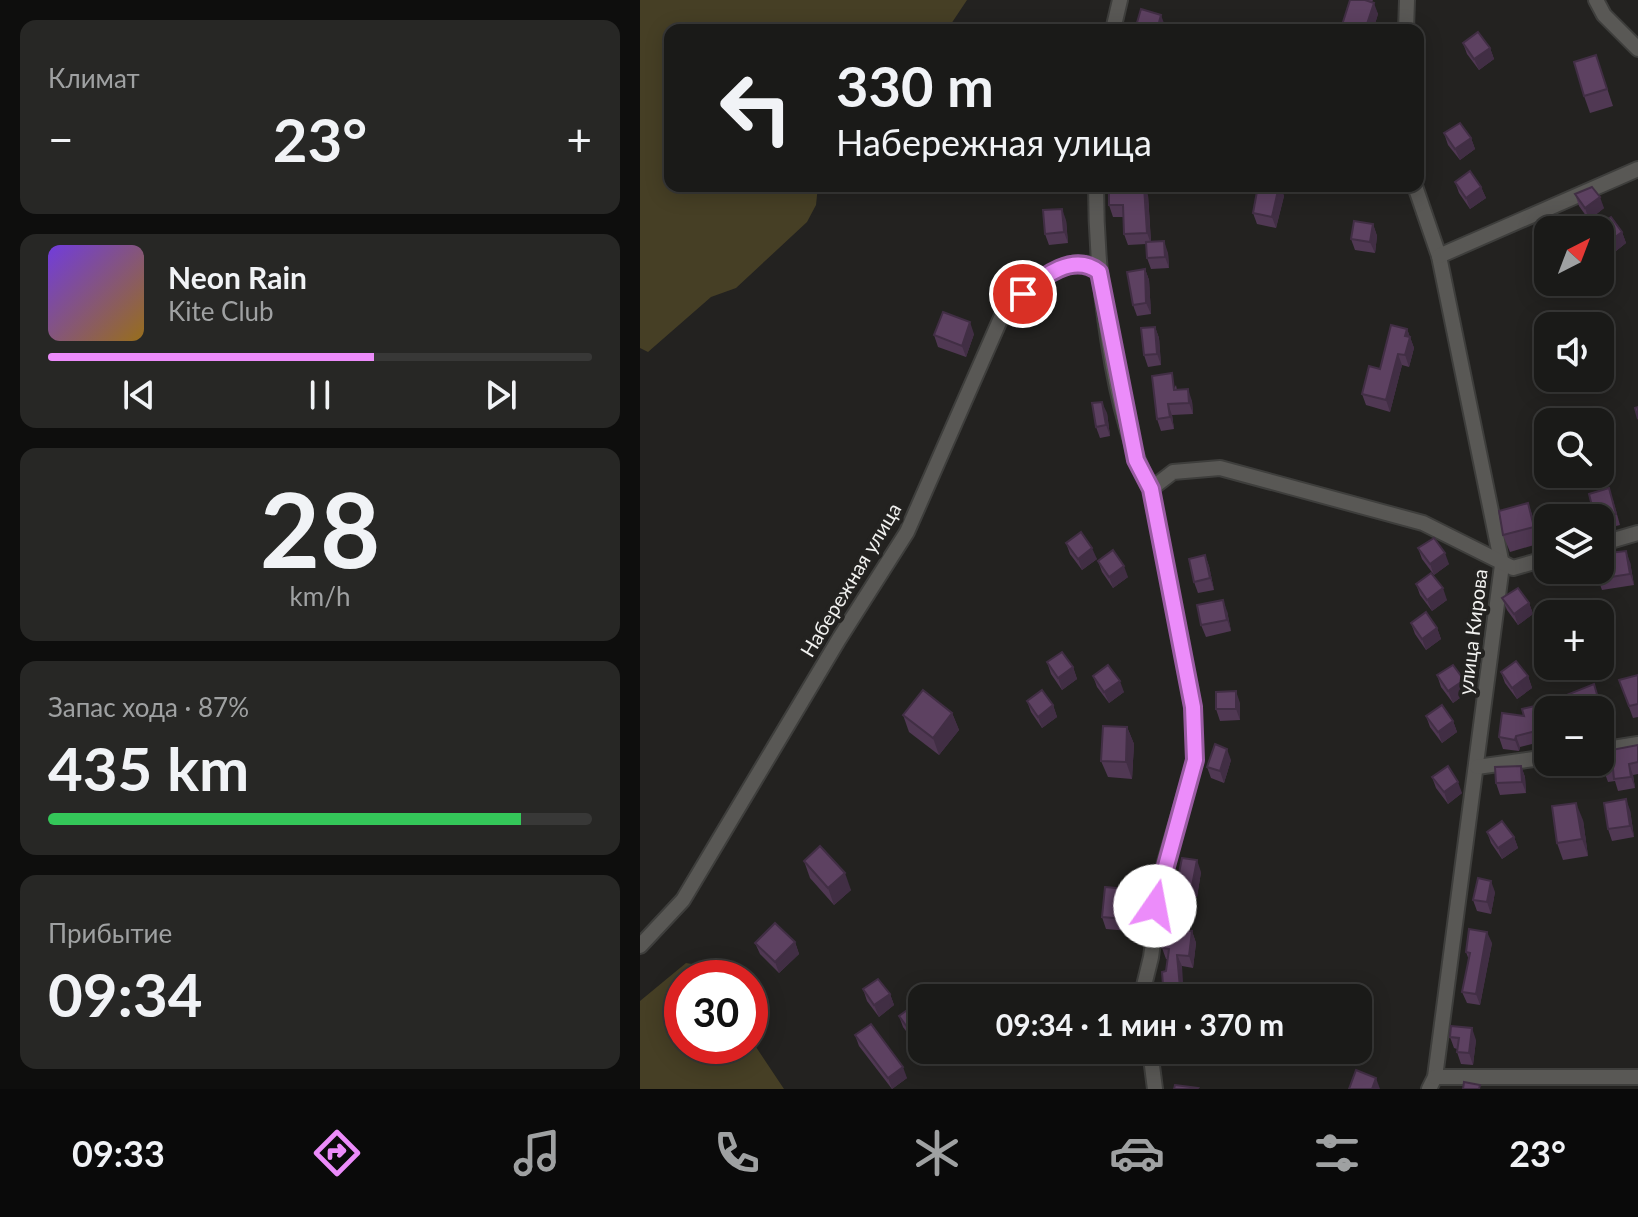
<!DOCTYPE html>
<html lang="ru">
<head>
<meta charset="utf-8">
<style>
	:root { --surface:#1a1a18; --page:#272725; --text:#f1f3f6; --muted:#9fa1a2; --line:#383837; --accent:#ec8cfa }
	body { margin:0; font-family:Lato,sans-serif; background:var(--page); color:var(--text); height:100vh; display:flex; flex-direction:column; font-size:30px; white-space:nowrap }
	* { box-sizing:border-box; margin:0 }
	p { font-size:26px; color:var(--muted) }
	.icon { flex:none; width:44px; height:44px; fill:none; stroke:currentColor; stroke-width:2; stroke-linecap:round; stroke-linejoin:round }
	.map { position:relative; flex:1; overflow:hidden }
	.details { display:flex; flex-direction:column; gap:20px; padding:20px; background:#0e0e0d; width:640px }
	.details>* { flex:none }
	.hud { position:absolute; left:24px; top:24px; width:760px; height:168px; border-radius:16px; box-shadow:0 4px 20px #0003,0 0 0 2px var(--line); background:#1a1a18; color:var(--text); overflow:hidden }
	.needle { width:52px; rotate:42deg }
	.buttons { position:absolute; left:894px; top:216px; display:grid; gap:16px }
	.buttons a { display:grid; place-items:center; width:80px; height:80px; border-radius:16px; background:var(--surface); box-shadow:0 4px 20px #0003,0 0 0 2px var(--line); font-size:40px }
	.speed { position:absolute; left:24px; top:960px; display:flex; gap:16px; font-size:40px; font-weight:700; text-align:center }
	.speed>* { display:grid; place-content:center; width:104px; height:104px; border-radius:50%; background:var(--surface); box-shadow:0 4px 20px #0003,0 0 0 2px var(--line); line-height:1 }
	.speed .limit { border:12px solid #d22; background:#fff; color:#111 }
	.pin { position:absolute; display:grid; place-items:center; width:68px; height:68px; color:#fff; margin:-34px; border:4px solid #fff; border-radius:50%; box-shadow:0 2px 8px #0007 }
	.me { position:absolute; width:88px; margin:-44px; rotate:12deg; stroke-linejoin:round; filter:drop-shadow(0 0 6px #0008) }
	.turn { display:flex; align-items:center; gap:28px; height:168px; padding:0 40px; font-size:36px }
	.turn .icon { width:104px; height:104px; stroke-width:2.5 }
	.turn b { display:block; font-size:56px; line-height:68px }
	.big { font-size:60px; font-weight:700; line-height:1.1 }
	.details .widget { flex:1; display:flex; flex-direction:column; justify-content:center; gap:12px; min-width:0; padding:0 28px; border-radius:16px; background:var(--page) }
	.details .dial { align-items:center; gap:0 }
	.dial b { font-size:104px; line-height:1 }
	.song { display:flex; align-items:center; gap:24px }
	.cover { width:96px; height:96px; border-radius:12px; background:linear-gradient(135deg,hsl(260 70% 55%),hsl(40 70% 35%)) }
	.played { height:8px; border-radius:4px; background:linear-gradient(90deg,var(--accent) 60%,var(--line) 60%) }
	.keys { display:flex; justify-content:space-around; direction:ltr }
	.heat { display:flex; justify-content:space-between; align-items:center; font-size:44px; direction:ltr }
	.charge { height:12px; border-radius:6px; background:linear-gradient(90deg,#34c759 87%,var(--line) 0) }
	.trip { position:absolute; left:268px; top:984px; width:464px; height:80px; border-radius:16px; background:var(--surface); box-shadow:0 4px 20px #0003,0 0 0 2px var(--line); font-weight:700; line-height:80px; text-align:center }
	.tabs { display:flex; height:128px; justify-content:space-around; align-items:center; background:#0a0a0a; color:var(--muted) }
	.tabs .icon { width:56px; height:56px }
	.tabs .selected { color:var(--accent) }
	.tabs b { font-size:36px; color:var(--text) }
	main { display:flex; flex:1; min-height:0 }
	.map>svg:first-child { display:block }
	.green { fill:#463f25 }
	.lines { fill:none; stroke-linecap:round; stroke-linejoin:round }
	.minor-casing { stroke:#3e3e3c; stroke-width:18 }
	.minor { stroke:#595855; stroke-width:14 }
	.wall { fill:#503853 }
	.shaded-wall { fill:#412e44 }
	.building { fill:#5d4161; stroke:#412e44; stroke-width:2 }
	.route-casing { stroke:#995ba2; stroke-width:20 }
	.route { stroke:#ec8cfa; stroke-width:14 }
	.labels { text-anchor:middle; stroke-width:8; stroke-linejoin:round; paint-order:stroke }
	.street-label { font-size:20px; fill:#f1f1ef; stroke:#232220 }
</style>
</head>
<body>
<main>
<section class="details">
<div class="widget"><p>Климат</p>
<div class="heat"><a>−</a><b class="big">23°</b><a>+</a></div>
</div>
<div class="widget">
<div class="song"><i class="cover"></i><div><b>Neon Rain</b><p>Kite Club</p></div></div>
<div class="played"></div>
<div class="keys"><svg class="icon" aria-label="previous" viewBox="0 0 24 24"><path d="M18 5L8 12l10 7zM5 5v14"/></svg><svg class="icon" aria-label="pause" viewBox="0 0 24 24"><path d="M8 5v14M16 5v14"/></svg><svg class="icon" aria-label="next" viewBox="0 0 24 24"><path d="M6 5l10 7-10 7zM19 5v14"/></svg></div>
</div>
<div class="widget dial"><b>28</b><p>km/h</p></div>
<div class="widget"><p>Запас хода · 87%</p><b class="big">435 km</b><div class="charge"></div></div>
<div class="widget"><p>Прибытие</p><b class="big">09:34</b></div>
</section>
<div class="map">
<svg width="998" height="1089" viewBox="0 0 998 1089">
	<rect width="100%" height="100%" fill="#232220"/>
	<!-- green -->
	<g class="green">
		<polygon points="0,0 327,0 307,30 30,30 30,186 178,186 176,205 167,222 96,288 71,297 8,352 0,348"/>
		<polygon points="46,963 98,972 99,978 42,978 42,1046 110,1046 110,1038 144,1089 0,1089 0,1001"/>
	</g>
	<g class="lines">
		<!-- minor casing -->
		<g class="minor-casing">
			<g id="minor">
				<polyline points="956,0 964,15 998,49"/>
				<polyline points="473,30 480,0"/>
				<polyline points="766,30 767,0"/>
				<path d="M456,186C456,271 471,414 511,489L553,707L555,760L523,869L511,957L501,998"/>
				<polyline points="775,186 799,256 862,565 795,1077 789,1089"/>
				<polyline points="799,256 998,169"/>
				<polyline points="511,489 533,472 580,468 783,523 873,568 908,558"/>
				<polyline points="960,544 998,533"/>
				<polyline points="960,750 998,744"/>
				<polyline points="837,767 908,757"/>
				<polyline points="0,946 43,900 199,639 267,532 364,311 402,277 435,263 449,264 459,272"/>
				<polyline points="510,1050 515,1089"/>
				<polyline points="795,1077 998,1077"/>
			</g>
		</g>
		<!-- minor -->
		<use href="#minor" class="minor"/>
	</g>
	<!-- wall -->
	<g class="wall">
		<polygon points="710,0 733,0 732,2 738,14 733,30 704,30 702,25"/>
		<polygon points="823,43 850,48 854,59 839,70 827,54"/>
		<polygon points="956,55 973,106 950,113 944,96"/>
		<polygon points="804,133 831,138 835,149 820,160 808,145"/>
		<polygon points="815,182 841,187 846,198 830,209 819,193"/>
		<polygon points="618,186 640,186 644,196 636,228 617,224 613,213"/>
		<polygon points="935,194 964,208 949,220 939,206"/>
		<polygon points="508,195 511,241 528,253 529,268 511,269 507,258 506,244 488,245 484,234 483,217 473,217 469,205"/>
		<polygon points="426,220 428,243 409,245 405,234"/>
		<polygon points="733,224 737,236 735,253 715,250 711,239"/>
		<polygon points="955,227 982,232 986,243 971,255 960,239 960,230 956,230"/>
		<polygon points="505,269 509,280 511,314 497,316 493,305"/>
		<polygon points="515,327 519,338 521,365 508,367 504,355"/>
		<polygon points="767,329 774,348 769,367 762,365 750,412 726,405 722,394"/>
		<polygon points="334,334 326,357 298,347 294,335"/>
		<polygon points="536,385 537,390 552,401 553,414 532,415 534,429 521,431 517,419"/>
		<polygon points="467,413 470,436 460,438 456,427"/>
		<polygon points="973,500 980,525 960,530 960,518"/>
		<polygon points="888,503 901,543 870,552 863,535"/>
		<polygon points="426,543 457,559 442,570 430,554"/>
		<polygon points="778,548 809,564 794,575 782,559"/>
		<polygon points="565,555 569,566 574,590 558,593 554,582"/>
		<polygon points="458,561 488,577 473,588 462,572"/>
		<polygon points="990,562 994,585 962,590 958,579"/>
		<polygon points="776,584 807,600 792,611 780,595"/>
		<polygon points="862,598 889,603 893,614 878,625 867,610"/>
		<polygon points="587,611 591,631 566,637 561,625"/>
		<polygon points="771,623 797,628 801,639 786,650 775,634"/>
		<polygon points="407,662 433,667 437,679 422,690 411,674"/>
		<polygon points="861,672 888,676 892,688 877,699 865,683"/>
		<polygon points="797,675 828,692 813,703 801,687"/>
		<polygon points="998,675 998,717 993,718 979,680"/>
		<polygon points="453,676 484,692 469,703 457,687"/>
		<polygon points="954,684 967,723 960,725 960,710 928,710 924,696"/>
		<polygon points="387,701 413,705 417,717 402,728 391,712"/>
		<polygon points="600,703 600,720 580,721 576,709"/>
		<polygon points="904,704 908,715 908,740 880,747 879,751 863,749 859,737 884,716"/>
		<polygon points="312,713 319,730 299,755 269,732 263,715"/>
		<polygon points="786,716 813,721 817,732 802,743 790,727"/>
		<polygon points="487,727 494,744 492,779 468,777 461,761"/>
		<polygon points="998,745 998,774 993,775 995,788 978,791 975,781 968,782 964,771"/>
		<polygon points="591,760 584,783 571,778 567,767"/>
		<polygon points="881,766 885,777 886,793 860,795 856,783"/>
		<polygon points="792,777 822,793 808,804 796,788"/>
		<polygon points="990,810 994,837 972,841 968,829"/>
		<polygon points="943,820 948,856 923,860 917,843"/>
		<polygon points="847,832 874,837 878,848 862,859 851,843"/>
		<polygon points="164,861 211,890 194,905 170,878"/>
		<polygon points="561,872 557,897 541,895 537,883"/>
		<polygon points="487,889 491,900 489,931 466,929 462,917"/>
		<polygon points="855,892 851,914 837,911 833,900"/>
		<polygon points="552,931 556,943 553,968 542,966 526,971 528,959 526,959 522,948"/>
		<polygon points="155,942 159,954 139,973 120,954 115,943"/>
		<polygon points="852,943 840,1005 827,1003 822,992 829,960 826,952"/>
		<polygon points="223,989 250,994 254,1005 239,1017 227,1001"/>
		<polygon points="282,1015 282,1037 275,1043 263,1027 259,1016"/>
		<polygon points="215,1035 267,1078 252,1089 219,1046"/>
		<polygon points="810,1037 836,1040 833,1065 821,1064 817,1052 817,1049 814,1048"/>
	</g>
	<!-- shaded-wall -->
	<g class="shaded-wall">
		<polygon points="734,3 738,14 733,30 725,30"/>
		<polygon points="521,15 525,26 524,30 517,30"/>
		<polygon points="850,48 854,59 839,70 834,59"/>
		<polygon points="831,138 835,149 820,160 815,149"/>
		<polygon points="504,186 508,195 511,244 507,233"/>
		<polygon points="639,186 644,196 636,228 632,217"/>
		<polygon points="841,187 846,198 830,209 826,198"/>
		<polygon points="960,197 964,208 949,220 945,208"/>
		<polygon points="422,209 426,220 428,243 424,232"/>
		<polygon points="733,224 737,236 735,253 730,242"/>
		<polygon points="982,232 986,243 971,255 967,243"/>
		<polygon points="524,241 528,253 529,268 525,257"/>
		<polygon points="505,269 509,280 511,314 506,303"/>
		<polygon points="330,322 334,334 326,357 322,346"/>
		<polygon points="515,327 519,338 521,365 517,354"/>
		<polygon points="767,329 774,348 769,367 765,355 765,336"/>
		<polygon points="758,354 762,365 750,412 746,400"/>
		<polygon points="548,389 552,401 553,414 549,403"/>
		<polygon points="462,402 467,413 470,436 466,425"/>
		<polygon points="528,404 532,415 534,429 530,417"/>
		<polygon points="888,503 894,520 901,543 894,527"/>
		<polygon points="452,548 457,559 442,570 438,559"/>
		<polygon points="986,551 990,562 994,585 990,574"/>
		<polygon points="805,553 809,564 794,575 790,564"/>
		<polygon points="565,555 569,566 574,590 570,578"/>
		<polygon points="484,566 488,577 473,588 469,577"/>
		<polygon points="803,588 807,600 792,611 787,600"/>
		<polygon points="583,600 587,611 591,631 587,620"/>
		<polygon points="889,603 893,614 878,625 874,614"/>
		<polygon points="797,628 801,639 786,650 782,639"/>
		<polygon points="433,667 437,679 422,690 418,678"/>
		<polygon points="888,676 892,688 877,699 872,688"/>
		<polygon points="824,680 828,692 813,703 808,691"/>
		<polygon points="480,681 484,692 469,703 464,692"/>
		<polygon points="596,691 600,703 600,720 596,709"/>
		<polygon points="413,705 417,717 402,728 398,717"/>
		<polygon points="312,713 319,730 299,755 293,738"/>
		<polygon points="813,721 817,732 802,743 798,732"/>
		<polygon points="487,727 494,744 492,779 486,762"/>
		<polygon points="876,736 880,747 879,751 875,740"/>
		<polygon points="587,749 591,760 584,783 580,771"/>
		<polygon points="989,764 993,775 995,788 991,777"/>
		<polygon points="881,766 885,777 886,793 882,782"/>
		<polygon points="818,782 822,793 808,804 804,792"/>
		<polygon points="986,799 990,810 994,837 990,826"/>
		<polygon points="936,803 943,820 948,856 942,839"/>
		<polygon points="874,837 878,848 862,859 858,848"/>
		<polygon points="557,860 561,872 557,897 552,886"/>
		<polygon points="205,873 211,890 194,905 188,888"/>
		<polygon points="851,881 855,892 851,914 847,902"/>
		<polygon points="487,889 491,900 489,931 485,919"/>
		<polygon points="552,931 556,943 553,968 549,956"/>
		<polygon points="847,932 852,943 840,1005 836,994"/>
		<polygon points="155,942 159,954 139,973 135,962"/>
		<polygon points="537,955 542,966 544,998 541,998"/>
		<polygon points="250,994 254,1005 239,1017 234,1005"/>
		<polygon points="282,1023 282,1037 275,1043 270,1031"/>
		<polygon points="832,1028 836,1040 833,1065 829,1053"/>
		<polygon points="263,1067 267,1078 252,1089 248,1078"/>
		<polygon points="736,1078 740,1089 732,1089"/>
	</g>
	<!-- building -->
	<g class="building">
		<polygon points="710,0 725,0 734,3 725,30 717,30 702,25"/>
		<polygon points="501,9 521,15 517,30 510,30 496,26"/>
		<polygon points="838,32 850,48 834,59 823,43"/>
		<polygon points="956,55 967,89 944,96 934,62"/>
		<polygon points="820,123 831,138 815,149 804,133"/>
		<polygon points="830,171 841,187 826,198 815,182"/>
		<polygon points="469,186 504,186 507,233 484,234 483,205 469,205"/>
		<polygon points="618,186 639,186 632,217 613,213"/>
		<polygon points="952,187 960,197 945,208 935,194"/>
		<polygon points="422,209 424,232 405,234 403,210"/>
		<polygon points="971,217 982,232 967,243 960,234 960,230 957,230 955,227"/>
		<polygon points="714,221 733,224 730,242 711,239"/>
		<polygon points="524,241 525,257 507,258 506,242"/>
		<polygon points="505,269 506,303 493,305 487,272"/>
		<polygon points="303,312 330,322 322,346 294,335"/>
		<polygon points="751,325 767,329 765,336 770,337 765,355 758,354 746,400 722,394 729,366 740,369"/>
		<polygon points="515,327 517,354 504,355 501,328"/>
		<polygon points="532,373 534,390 548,389 549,403 528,404 530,417 517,419 512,376"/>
		<polygon points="462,402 466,425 456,427 452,403"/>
		<polygon points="998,407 998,419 995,408"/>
		<polygon points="969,488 976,514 955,518 949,494"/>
		<polygon points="888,503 894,527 863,535 859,511"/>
		<polygon points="441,532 452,548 438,559 426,543"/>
		<polygon points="794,538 805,553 790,564 778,548"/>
		<polygon points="473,550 484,566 469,577 458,561"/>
		<polygon points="986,551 990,574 958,579 956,570 960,570 960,554"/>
		<polygon points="565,555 570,578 554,582 549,559"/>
		<polygon points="791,573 803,588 787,600 776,584"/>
		<polygon points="878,588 889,603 874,614 862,598"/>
		<polygon points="583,600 587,620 561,625 557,605"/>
		<polygon points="786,612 797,628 782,639 771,623"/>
		<polygon points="422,652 433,667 418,678 407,662"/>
		<polygon points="876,661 888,676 872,688 861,672"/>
		<polygon points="468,665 480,681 464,692 453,676"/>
		<polygon points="813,665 824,680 808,691 797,675"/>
		<polygon points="998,675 998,704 989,706 979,680"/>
		<polygon points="954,684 962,712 960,713 960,710 934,710 932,706 927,707 924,696"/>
		<polygon points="283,690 312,713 293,738 263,715"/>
		<polygon points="402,690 413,705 398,717 387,701"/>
		<polygon points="596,691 596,709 576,709 576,692"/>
		<polygon points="904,704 908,721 908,728 876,736 875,740 859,737 862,713 884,716 882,709"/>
		<polygon points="802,705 813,721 798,732 786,716"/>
		<polygon points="463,726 487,727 486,762 461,761"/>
		<polygon points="575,744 587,749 580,771 567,767"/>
		<polygon points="998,745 998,762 989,764 991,777 974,779 973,769 964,771 961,752"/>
		<polygon points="808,766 818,782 804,792 792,777"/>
		<polygon points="881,766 882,782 856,783 855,767"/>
		<polygon points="986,799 990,826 968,829 964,803"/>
		<polygon points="936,803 942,839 917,843 912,806"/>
		<polygon points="862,821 874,837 858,848 847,832"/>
		<polygon points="180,846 205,873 188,888 164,861"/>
		<polygon points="542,858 557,860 552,886 537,883"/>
		<polygon points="838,878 851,881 847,902 833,900"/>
		<polygon points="465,887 487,889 485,919 462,917"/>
		<polygon points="135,923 155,942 135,962 115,943"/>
		<polygon points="524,928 552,931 549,956 537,955 541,998 524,998 522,972 526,971 529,949 522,948"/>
		<polygon points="829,929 847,932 836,994 822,992 830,953 826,952"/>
		<polygon points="238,979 250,994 234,1005 223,989"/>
		<polygon points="274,1005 282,1015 282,1023 270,1031 259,1016"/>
		<polygon points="231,1024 263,1067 248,1078 215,1035"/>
		<polygon points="811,1026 832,1028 829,1053 817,1052 819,1038 810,1037"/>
		<polygon points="716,1070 736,1078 732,1089 709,1089"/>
		<polygon points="824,1082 840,1085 839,1089 823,1089"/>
		<polygon points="535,1085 558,1088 557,1089 534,1089"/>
	</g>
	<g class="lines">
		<!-- route casing -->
		<g class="route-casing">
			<path id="route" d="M383,294C403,276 434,252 459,272L496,460L511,489L553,707L555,760L515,906"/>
		</g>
		<!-- route -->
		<use href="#route" class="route"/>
	</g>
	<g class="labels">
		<!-- street labels -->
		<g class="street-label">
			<text transform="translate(211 580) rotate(-59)" y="7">Набережная улица</text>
			<text transform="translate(833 632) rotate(-83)" y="7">улица Кирова</text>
		</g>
	</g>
</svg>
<div class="buttons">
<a><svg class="needle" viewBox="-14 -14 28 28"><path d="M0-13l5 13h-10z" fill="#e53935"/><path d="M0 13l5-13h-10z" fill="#9fa1a2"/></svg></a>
<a><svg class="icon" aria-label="sound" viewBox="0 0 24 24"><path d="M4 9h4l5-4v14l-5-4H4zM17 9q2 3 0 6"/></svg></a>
<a><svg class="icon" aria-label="search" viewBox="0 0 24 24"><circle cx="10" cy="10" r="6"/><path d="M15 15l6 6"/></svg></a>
<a><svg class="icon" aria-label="layers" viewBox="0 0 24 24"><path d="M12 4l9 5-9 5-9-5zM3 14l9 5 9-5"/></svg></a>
<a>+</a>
<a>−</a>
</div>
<div class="speed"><div class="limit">30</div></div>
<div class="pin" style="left:383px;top:294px;background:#d93025"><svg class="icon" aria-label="arrive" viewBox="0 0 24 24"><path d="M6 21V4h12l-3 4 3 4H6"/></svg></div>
<svg class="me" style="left:515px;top:906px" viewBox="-20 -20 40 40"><circle r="19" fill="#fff"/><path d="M0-13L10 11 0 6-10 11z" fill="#ec8cfa"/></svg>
<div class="trip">09:34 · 1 мин · 370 m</div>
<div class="hud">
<div class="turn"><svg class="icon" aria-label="left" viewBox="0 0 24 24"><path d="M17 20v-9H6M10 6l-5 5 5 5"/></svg><div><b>330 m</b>Набережная улица</div></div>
</div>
</div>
</main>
<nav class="tabs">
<b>09:33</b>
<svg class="icon selected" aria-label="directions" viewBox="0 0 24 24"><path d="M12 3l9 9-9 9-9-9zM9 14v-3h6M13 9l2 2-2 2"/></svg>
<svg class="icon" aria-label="music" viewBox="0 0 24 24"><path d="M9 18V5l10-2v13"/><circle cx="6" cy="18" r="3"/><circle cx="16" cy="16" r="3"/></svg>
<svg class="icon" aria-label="phone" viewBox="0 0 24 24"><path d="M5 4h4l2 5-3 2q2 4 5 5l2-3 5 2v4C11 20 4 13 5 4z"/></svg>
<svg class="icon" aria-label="climate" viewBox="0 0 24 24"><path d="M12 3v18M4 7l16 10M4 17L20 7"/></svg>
<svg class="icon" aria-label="car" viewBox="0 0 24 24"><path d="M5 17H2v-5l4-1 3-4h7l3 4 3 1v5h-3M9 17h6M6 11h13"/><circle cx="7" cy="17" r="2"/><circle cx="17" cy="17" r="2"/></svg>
<svg class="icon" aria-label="filters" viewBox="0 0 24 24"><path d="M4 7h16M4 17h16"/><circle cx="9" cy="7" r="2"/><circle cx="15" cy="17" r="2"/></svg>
<b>23°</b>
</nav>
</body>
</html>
